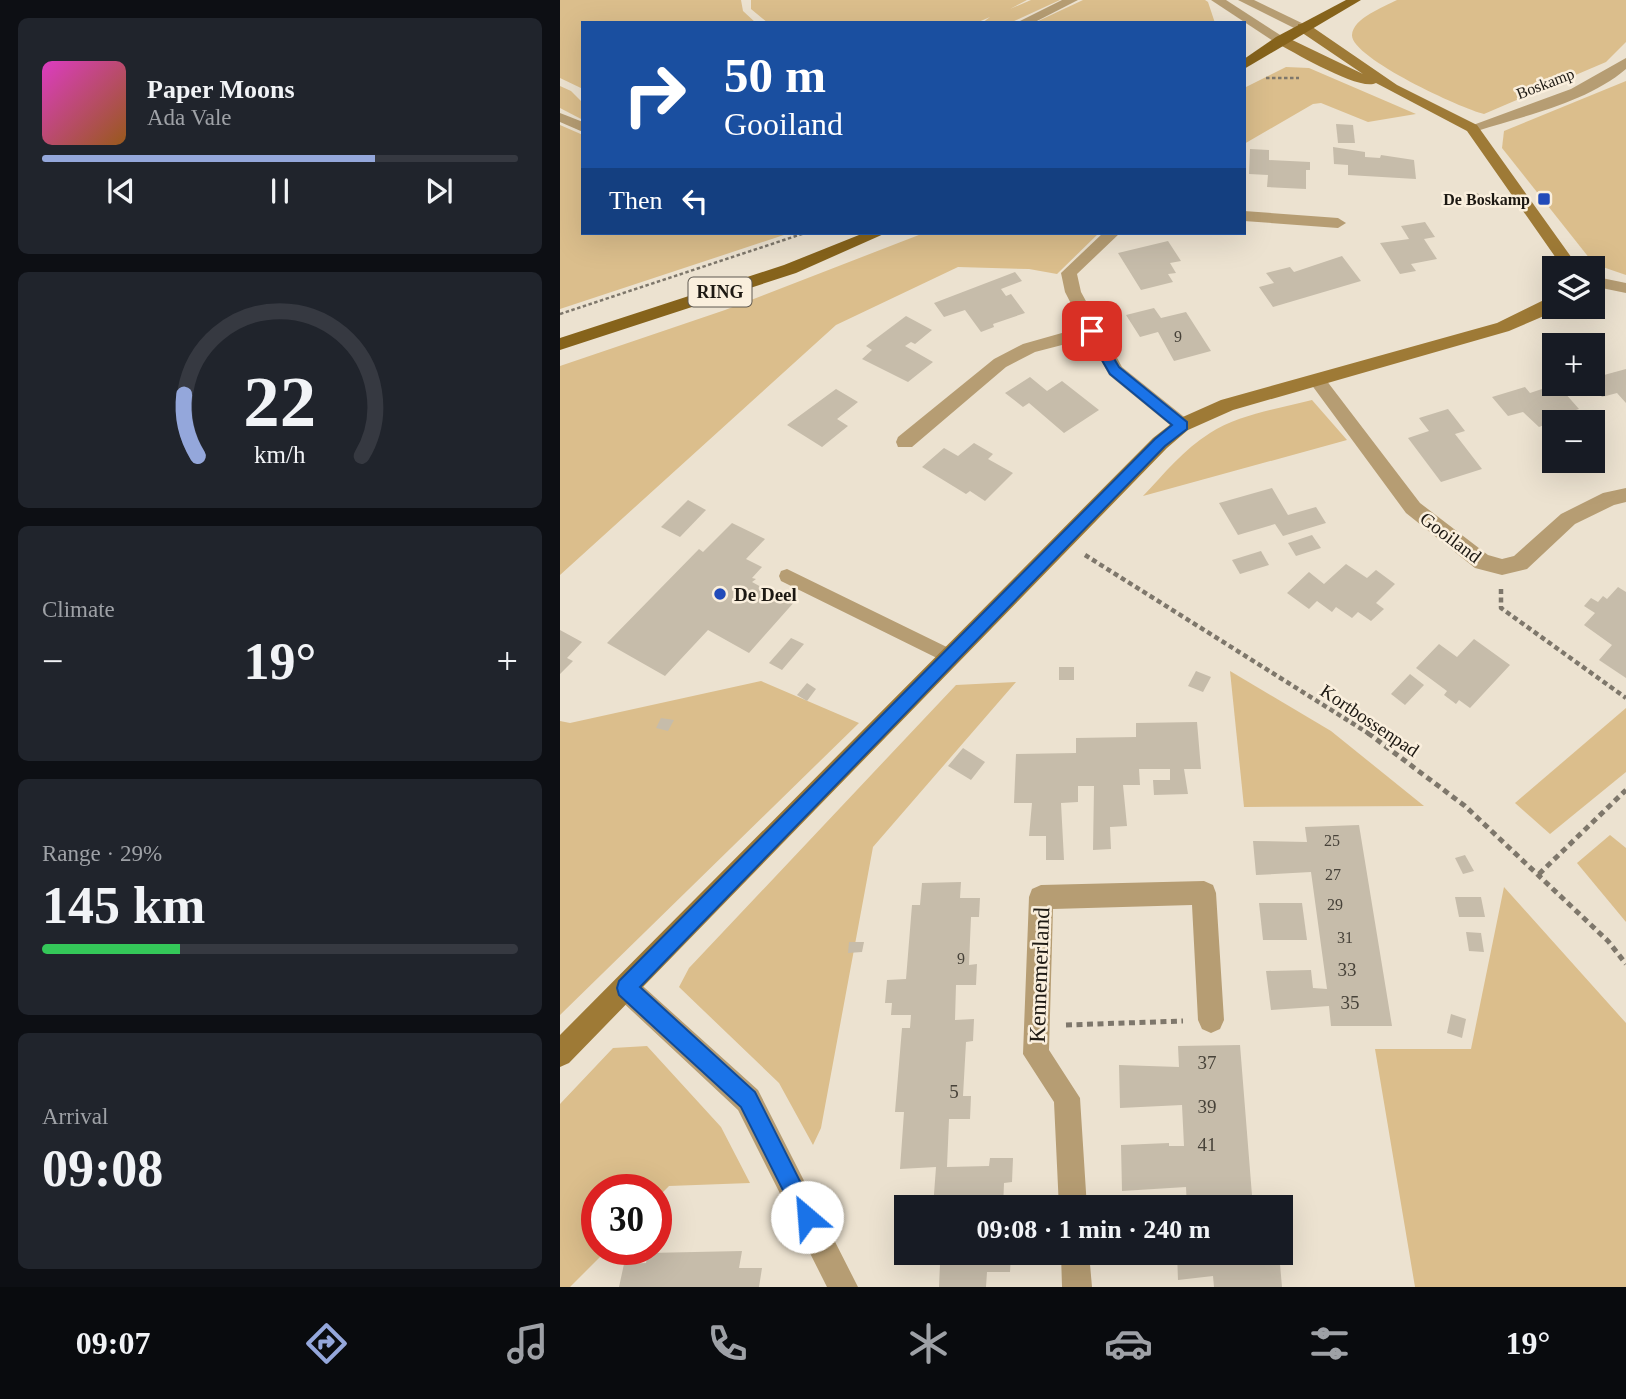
<!DOCTYPE html>
<html lang="en">
<head>
<meta charset="utf-8">
<style>
	:root { --surface:#171b24; --page:#20242c; --text:#f1f3f6; --muted:#9ea1a6; --line:#363941; --accent:#94a7db }
	body { margin:0; font-family:Georgia,serif; background:var(--page); color:var(--text); height:100vh; display:flex; flex-direction:column; font-size:26px; white-space:nowrap }
	* { box-sizing:border-box; margin:0 }
	p { font-size:23px; color:var(--muted) }
	.icon { flex:none; width:38px; height:38px; fill:none; stroke:currentColor; stroke-width:2; stroke-linecap:round; stroke-linejoin:round }
	.map { position:relative; flex:1; overflow:hidden }
	.panel { display:flex; flex-direction:column; gap:18px; padding:18px; background:#0d0f14; width:560px }
	.panel>* { flex:none }
	.banner { position:absolute; left:21px; top:21px; width:665px; height:214px; border-radius:0px; box-shadow:0 7px 28px #0002; background:#1a4fa0; color:#fff; overflow:hidden }
	.buttons { position:absolute; left:982px; top:256px; display:grid; gap:14px }
	.buttons a { display:grid; place-items:center; width:63px; height:63px; border-radius:0px; background:var(--surface); box-shadow:0 7px 28px #0002; font-size:35px }
	.speed { position:absolute; left:21px; top:1174px; display:flex; gap:14px; font-size:35px; font-weight:700; text-align:center }
	.speed>* { display:grid; place-content:center; width:91px; height:91px; border-radius:50%; background:var(--surface); box-shadow:0 7px 28px #0002; line-height:1 }
	.speed .limit { border:10px solid #d22; background:#fff; color:#111 }
	.pin { position:absolute; display:grid; place-items:center; width:60px; height:60px; color:#fff; margin:-30px; border-radius:14px; box-shadow:0 4px 10px #0006 }
	.me { position:absolute; width:77px; margin:-38px; rotate:333deg; stroke-linejoin:round; filter:drop-shadow(0 0 5px #0008) }
	.turn { display:flex; align-items:center; gap:24px; height:147px; padding:0 28px; font-size:32px }
	.turn .icon { width:91px; height:91px; stroke-width:2.5 }
	.turn b { display:block; font-size:49px; line-height:60px }
	.then { display:flex; align-items:center; height:66px; padding:0 28px; background:#0003; gap:14px; font-size:26px }
	.big { font-size:52px; font-weight:700; line-height:1.1 }
	.panel .widget { flex:1; display:flex; flex-direction:column; justify-content:center; gap:10px; min-width:0; padding:0 24px; border-radius:10px; background:var(--page) }
	.panel .dial { align-items:center; gap:0 }
	.dial svg { height:182px; overflow:visible; fill:none; stroke:var(--line); stroke-width:7; stroke-linecap:round; text-anchor:middle }
	.dial text { fill:var(--text); stroke:none }
	.song { display:flex; align-items:center; gap:21px }
	.cover { width:84px; height:84px; border-radius:10px; background:linear-gradient(135deg,hsl(310 70% 55%),hsl(30 70% 35%)) }
	.played { height:7px; border-radius:4px; background:linear-gradient(90deg,var(--accent) 70%,var(--line) 70%) }
	.keys { display:flex; justify-content:space-around; direction:ltr }
	.heat { display:flex; justify-content:space-between; align-items:center; font-size:38px; direction:ltr }
	.charge { height:10px; border-radius:5px; background:linear-gradient(90deg,#34c759 29%,var(--line) 0) }
	.trip { position:absolute; left:334px; top:1195px; width:399px; height:70px; border-radius:0px; background:var(--surface); box-shadow:0 7px 28px #0002; font-weight:700; line-height:70px; text-align:center }
	.menu { display:flex; height:112px; justify-content:space-around; align-items:center; background:#090b0e; color:var(--muted) }
	.menu .icon { width:49px; height:49px }
	.menu .on { color:var(--accent) }
	.menu b { font-size:32px; color:var(--text) }
	main { display:flex; flex:1; min-height:0 }
	.map>svg:first-child { display:block }
	.green { fill:#dbbe8c }
	.building { fill:#c6bcaa }
	.lines { fill:none; stroke-linecap:round; stroke-linejoin:round }
	.path-far2 { stroke:#7e776b; stroke-width:2.5; stroke-dasharray:3.5 2.5; stroke-linecap:butt }
	.path-far1 { stroke:#7e776b; stroke-width:4.5; stroke-dasharray:5 3.5; stroke-linecap:butt }
	.path { stroke:#7e776b; stroke-width:5; stroke-dasharray:6 4.5; stroke-linecap:butt }
	.lane { fill:#b69d73; fill-rule:evenodd }
	.street { fill:#b69d73; fill-rule:evenodd }
	.secondary { fill:#9e7a36; fill-rule:evenodd }
	.primary { fill:#86631b; fill-rule:evenodd }
	.route { fill:#1a73e8; stroke:#114b97; stroke-width:2 }
	.poi-dot { fill:#224bb9; stroke:#faefdd; stroke-width:2.5 }
	.labels { text-anchor:middle; stroke-width:5; stroke-linejoin:round; paint-order:stroke }
	.far-street-label { font-size:16px; fill:#1d1913; stroke:#faefdd }
	.far-poi-label { font-size:16px; font-weight:bold; fill:#1d1913; stroke:#faefdd; text-anchor:end }
	.number-label { font-size:16px; fill:#474239 }
	.shield { fill:#faefdd; stroke:#5f5950; stroke-width:2 }
	.shield-label { font-size:18px; font-weight:bold; fill:#1d1913 }
	.street-label { font-size:19px; fill:#1d1913; stroke:#faefdd }
	.poi-label { font-size:19px; font-weight:bold; fill:#1d1913; stroke:#faefdd; text-anchor:start }
	.near-number-label { font-size:19px; fill:#474239 }
	.near-street-label { font-size:23px; fill:#1d1913; stroke:#faefdd }
</style>
</head>
<body>
<main>
<section class="panel">
<div class="widget">
<div class="song"><i class="cover"></i><div><b>Paper Moons</b><p>Ada Vale</p></div></div>
<div class="played"></div>
<div class="keys"><svg class="icon" aria-label="previous" viewBox="0 0 24 24"><path d="M18 5L8 12l10 7zM5 5v14"/></svg><svg class="icon" aria-label="pause" viewBox="0 0 24 24"><path d="M8 5v14M16 5v14"/></svg><svg class="icon" aria-label="next" viewBox="0 0 24 24"><path d="M6 5l10 7-10 7zM19 5v14"/></svg></div>
</div>
<div class="widget dial"><svg viewBox="0 0 100 80">
<path d="M14 69A42 42 0 1 1 86 69"/>
<path d="M14 69A42 42 0 0 1 8 42" stroke="#94a7db"/>
<text x="50" y="56" font-size="32" font-weight="700">22</text>
<text x="50" y="72" font-size="11">km/h</text>
</svg></div>
<div class="widget"><p>Climate</p>
<div class="heat"><a>−</a><b class="big">19°</b><a>+</a></div>
</div>
<div class="widget"><p>Range · 29%</p><b class="big">145 km</b><div class="charge"></div></div>
<div class="widget"><p>Arrival</p><b class="big">09:08</b></div>
</section>
<div class="map">
<svg width="1066" height="1287" viewBox="0 0 1066 1287">
	<rect width="100%" height="100%" fill="#ece2d0"/>
	<!-- green -->
	<g class="green">
		<polygon points="0,0 181,0 183,11 196,23 23,23 23,89 0,78"/>
		<polygon points="191,0 467,0 450,9 471,0 500,0 450,23 422,23 430,17 416,23 208,23 191,9"/>
		<polygon points="523,0 645,0 648,2 655,23 474,23"/>
		<path d="M837,0H1066V42L1046,62L924,114C902,109 791,58 792,35C793,18 824,7 837,0Z"/>
		<polygon points="726,67 749,68 856,114 808,122 761,103 753,104 684,144 684,88"/>
		<polygon points="1066,81 1066,275 1034,264 942,148 944,131"/>
		<polygon points="0,86 11,91 23,103 23,120 0,108"/>
		<polygon points="0,125 23,135 23,233 230,233 0,309"/>
		<polygon points="364,233 539,233 497,274 469,269 398,267 276,325 0,575 0,366 165,310"/>
		<path d="M752,400L787,440L583,496C604,474 624,449 650,433C680,414 718,409 752,400Z"/>
		<polygon points="670,671 771,731 864,806 684,807"/>
		<polygon points="201,681 299,723 0,1015 0,721 10,723"/>
		<polygon points="456,682 313,847 261,1128 253,1145 219,1083 119,987 129,968 396,685"/>
		<polygon points="1066,708 1066,772 990,834 955,803"/>
		<polygon points="1050,835 1066,848 1066,922 1017,863"/>
		<polygon points="944,887 1066,1023 1066,1287 855,1287 815,1049 911,1049"/>
		<polygon points="87,1046 161,1127 190,1183 109,1186 96,1199 96,1190 37,1190 37,1250 47,1250 10,1287 0,1287 0,1104 53,1048"/>
	</g>
	<!-- building -->
	<g class="building">
		<polygon points="776,124 793,125 795,143 778,143"/>
		<polygon points="773,147 805,152 805,157 820,158 821,155 854,160 856,179 788,175 788,165 774,164"/>
		<polygon points="690,149 709,150 709,160 750,162 750,170 746,170 746,189 707,187 708,175 689,174"/>
		<polygon points="913,193 918,193 922,200 914,202 905,199"/>
		<polygon points="865,222 875,237 864,239 877,259 851,264 856,271 840,274 820,243 849,239 841,226"/>
		<polygon points="608,241 621,261 610,263 616,273 608,274 613,282 581,290 558,253"/>
		<polygon points="782,256 801,281 713,307 699,287 714,283 706,273 730,267 734,272"/>
		<polygon points="455,272 462,281 441,289 446,296 451,294 465,313 433,324 434,327 421,332 405,310 384,317 374,303"/>
		<polygon points="594,308 601,318 626,312 651,351 614,361 598,332 580,337 566,315"/>
		<polygon points="346,316 372,330 355,344 351,342 345,346 373,362 348,382 302,359 312,350 306,346"/>
		<polygon points="1066,369 1066,403 1057,393 1042,397 1029,383 1032,383 1032,374 1041,371 1044,375"/>
		<polygon points="470,377 487,391 502,381 539,410 504,433 469,403 463,407 445,393"/>
		<polygon points="997,384 1019,409 989,419 992,422 979,427 963,412 948,416 932,397 965,387 970,393"/>
		<polygon points="276,389 298,402 277,419 288,426 262,447 227,425"/>
		<polygon points="888,409 905,431 895,434 922,469 881,482 848,438 869,431 859,418"/>
		<polygon points="414,443 433,454 428,459 453,473 425,501 410,491 406,494 362,467 384,448 398,456"/>
		<polygon points="712,488 728,515 756,507 766,523 723,536 715,524 678,535 659,503"/>
		<polygon points="128,500 146,510 120,537 101,527"/>
		<polygon points="172,523 205,539 186,559 202,567 192,578 196,579 192,582 205,589 208,586 236,600 189,653 148,630 105,676 47,643 139,549 143,552"/>
		<polygon points="752,535 761,548 736,556 728,543"/>
		<polygon points="701,551 709,565 680,574 672,560"/>
		<polygon points="786,564 807,578 816,570 835,584 816,603 824,609 811,621 798,612 792,618 776,607 772,612 757,601 749,609 727,593 749,572 764,584"/>
		<polygon points="1058,587 1066,592 1066,678 1039,660 1052,645 1024,625 1035,613 1024,606 1031,598 1038,602 1043,596 1047,599"/>
		<polygon points="0,630 22,642 7,658 13,661 0,674"/>
		<polygon points="231,638 244,644 222,670 209,663"/>
		<polygon points="914,639 950,665 910,708 899,700 896,704 884,695 887,691 856,668 879,644 897,657"/>
		<rect x="499" y="667" width="15" height="13"/>
		<polygon points="636,671 651,677 643,692 628,686"/>
		<polygon points="850,674 864,685 845,705 831,694"/>
		<polygon points="247,683 256,689 247,701 237,695"/>
		<polygon points="101,718 114,720 108,731 96,728"/>
		<polygon points="637,722 641,769 624,769 628,794 594,795 593,780 610,780 610,769 579,769 580,785 563,785 567,826 550,827 551,849 533,850 534,786 518,786 518,802 501,803 504,860 486,860 486,836 469,836 472,803 454,803 456,754 516,753 516,738 576,737 576,723"/>
		<polygon points="403,748 425,762 411,780 388,766"/>
		<polygon points="799,825 832,1026 771,1026 769,1006 711,1010 706,971 751,970 753,988 767,989 751,872 696,875 693,841 747,842 745,827"/>
		<polygon points="905,855 914,871 903,874 895,858"/>
		<polygon points="401,882 400,898 420,898 419,917 411,917 410,940 409,965 417,964 416,985 396,985 395,1020 414,1019 413,1041 406,1042 403,1096 411,1096 410,1119 389,1119 387,1167 429,1166 430,1158 453,1158 452,1182 444,1183 443,1208 373,1208 376,1167 340,1169 344,1112 335,1112 342,1028 350,1028 351,1015 331,1015 332,1003 325,1003 327,980 346,979 352,905 360,905 362,883"/>
		<polygon points="895,897 921,897 925,917 899,917"/>
		<polygon points="699,903 742,903 747,940 703,940"/>
		<polygon points="906,932 921,933 924,952 909,951"/>
		<polygon points="289,942 304,942 302,952 288,953"/>
		<polygon points="891,1014 906,1019 902,1038 887,1033"/>
		<polygon points="680,1045 693,1208 627,1208 626,1187 562,1191 561,1145 609,1143 609,1146 624,1146 622,1105 560,1108 559,1065 619,1067 618,1046"/>
		<polygon points="37,1237 37,1250 53,1250 43,1259 31,1242"/>
		<polygon points="182,1251 179,1268 202,1268 199,1287 59,1287 64,1264 86,1263 88,1253"/>
		<polygon points="371,1253 451,1253 450,1272 427,1272 426,1287 379,1287 380,1264 370,1264"/>
		<polygon points="617,1253 719,1253 722,1287 654,1287 653,1276 618,1280"/>
	</g>
	<g class="lines">
		<!-- path-far2 -->
		<g class="path-far2">
			<polyline points="706,78 739,78"/>
			<polyline points="0,314 245,233"/>
		</g>
		<!-- path-far1 -->
		<g class="path-far1">
			<polyline points="525,555 811,735"/>
			<polyline points="941,589 941,608 1066,698"/>
		</g>
		<!-- path -->
		<g class="path">
			<polyline points="808,733 905,806 1048,941 1066,964"/>
			<polyline points="979,874 1066,790"/>
			<polyline points="506,1025 623,1021"/>
		</g>
		<!-- lane -->
		<polygon class="lane" points="227,569 397,652 400,657 397,662 391,665 385,662 221,581 219,576 221,571"/>
		<!-- street -->
		<g class="street">
			<polygon points="502,0 518,0 473,23 456,23"/>
			<polygon points="651,0 666,0 728,40 716,43"/>
			<polygon points="678,0 694,0 750,27 738,30"/>
			<path d="M1066,58V69C1026,103 966,115 917,131L905,128L1011,89Z"/>
			<polygon points="0,113 23,122 23,132 0,122"/>
			<polygon points="684,211 778,218 786,223 778,228 684,221"/>
			<polygon points="543,233 560,233 517,274 521,292 562,367 628,420 631,425 628,430 616,430 549,375 529,338 475,352 446,367 352,447 338,447 336,442 338,437 434,359 463,344 523,327 505,292 501,273"/>
			<polygon points="1032,276 1066,283 1066,293 1032,286"/>
			<polygon points="757,374 763,376 860,503 928,555 942,559 954,556 1001,514 1043,493 1066,488 1066,502 1054,505 1015,524 967,569 942,575 915,568 846,513 751,384 748,380 751,376"/>
			<polygon points="644,881 653,885 656,893 664,1020 660,1029 651,1033 642,1029 638,1020 632,905 493,909 489,1050 520,1098 527,1208 499,1208 494,1102 463,1054 469,897 472,889 481,885"/>
			<polygon points="66,975 75,979 198,1090 298,1287 267,1287 178,1110 57,997 53,988 57,979"/>
			<polygon points="501,1253 529,1253 532,1287 502,1287"/>
		</g>
		<!-- secondary -->
		<g class="secondary">
			<path d="M738,24H748L837,85L917,125L1019,268H1003L907,131L816,83C800,92 734,52 716,43V37H726L803,74L738,30Z"/>
			<polygon points="994,295 994,306 998,306 991,313 949,331 673,410 628,430 607,448 9,1063 0,1067 0,1035 593,438 616,420 661,400 937,323"/>
		</g>
		<!-- primary -->
		<g class="primary">
			<polygon points="786,0 801,0 684,69 684,59 716,37"/>
			<polygon points="304,233 326,233 236,273 0,350 0,338 224,265"/>
		</g>
	</g>
	<!-- route -->
	<polygon class="route" points="532,326 536,328 559,367 627,422 627,429 605,446 80,987 195,1092 258,1217 255,1224 247,1228 240,1224 181,1107 59,995 57,988 59,981 595,439 612,425 550,374 525,331"/>
	<!-- markers -->
	<g class="poi-dot">
		<rect x="977" y="192" width="14" height="14" rx="3.5"/>
		<circle cx="160" cy="594" r="7"/>
	</g>
	<g class="labels">
		<!-- far-street labels -->
		<g class="far-street-label">
			<text transform="translate(985 83) rotate(-21)" y="6">Boskamp</text>
		</g>
		<!-- far-poi labels -->
		<g class="far-poi-label">
			<text x="970" y="205">De Boskamp</text>
		</g>
		<!-- number labels -->
		<g class="number-label">
			<text x="618" y="342">9</text>
			<text x="772" y="846">25</text>
			<text x="773" y="880">27</text>
			<text x="775" y="910">29</text>
			<text x="785" y="943">31</text>
			<text x="401" y="964">9</text>
		</g>
		<!-- shield labels -->
		<rect class="shield" x="128.5" y="277.5" width="63" height="29" rx="5"/>
		<g class="shield-label">
			<text x="160" y="298">RING</text>
		</g>
		<!-- street labels -->
		<g class="street-label">
			<text transform="translate(891 537) rotate(37)" y="7">Gooiland</text>
			<text transform="translate(810 720) rotate(34)" y="7">Kortbossenpad</text>
		</g>
		<!-- poi labels -->
		<g class="poi-label">
			<text x="174" y="601">De Deel</text>
		</g>
		<!-- near-number labels -->
		<g class="near-number-label">
			<text x="787" y="976">33</text>
			<text x="790" y="1009">35</text>
			<text x="647" y="1069">37</text>
			<text x="394" y="1098">5</text>
			<text x="647" y="1113">39</text>
			<text x="647" y="1151">41</text>
		</g>
		<!-- near-street labels -->
		<g class="near-street-label">
			<text transform="translate(479 975) rotate(-88)" y="8">Kennemerland</text>
		</g>
	</g>
</svg>
<div class="buttons">
<a><svg class="icon" aria-label="layers" viewBox="0 0 24 24"><path d="M12 4l9 5-9 5-9-5zM3 14l9 5 9-5"/></svg></a>
<a>+</a>
<a>−</a>
</div>
<div class="speed"><div class="limit">30</div></div>
<div class="pin" style="left:532px;top:331px;background:#d93025"><svg class="icon" aria-label="arrive" viewBox="0 0 24 24"><path d="M6 21V4h12l-3 4 3 4H6"/></svg></div>
<svg class="me" style="left:247px;top:1217px" viewBox="-20 -20 40 40"><circle r="19" fill="#fff"/><path d="M0-13L10 11 0 6-10 11z" fill="#1a73e8"/></svg>
<div class="trip">09:08 · 1 min · 240 m</div>
<div class="banner">
<div class="turn"><svg class="icon" aria-label="right" viewBox="0 0 24 24"><path d="M7 20v-9h11M14 6l5 5-5 5"/></svg><div><b>50 m</b>Gooiland</div></div>
<div class="then">Then<svg class="icon" aria-label="left" viewBox="0 0 24 24"><path d="M17 20v-9H6M10 6l-5 5 5 5"/></svg></div>
</div>
</div>
</main>
<nav class="menu">
<b>09:07</b>
<svg class="icon on" aria-label="directions" viewBox="0 0 24 24"><path d="M12 3l9 9-9 9-9-9zM9 14v-3h6M13 9l2 2-2 2"/></svg>
<svg class="icon" aria-label="music" viewBox="0 0 24 24"><path d="M9 18V5l10-2v13"/><circle cx="6" cy="18" r="3"/><circle cx="16" cy="16" r="3"/></svg>
<svg class="icon" aria-label="phone" viewBox="0 0 24 24"><path d="M5 4h4l2 5-3 2q2 4 5 5l2-3 5 2v4C11 20 4 13 5 4z"/></svg>
<svg class="icon" aria-label="climate" viewBox="0 0 24 24"><path d="M12 3v18M4 7l16 10M4 17L20 7"/></svg>
<svg class="icon" aria-label="car" viewBox="0 0 24 24"><path d="M5 17H2v-5l4-1 3-4h7l3 4 3 1v5h-3M9 17h6M6 11h13"/><circle cx="7" cy="17" r="2"/><circle cx="17" cy="17" r="2"/></svg>
<svg class="icon" aria-label="filters" viewBox="0 0 24 24"><path d="M4 7h16M4 17h16"/><circle cx="9" cy="7" r="2"/><circle cx="15" cy="17" r="2"/></svg>
<b>19°</b>
</nav>
</body>
</html>
